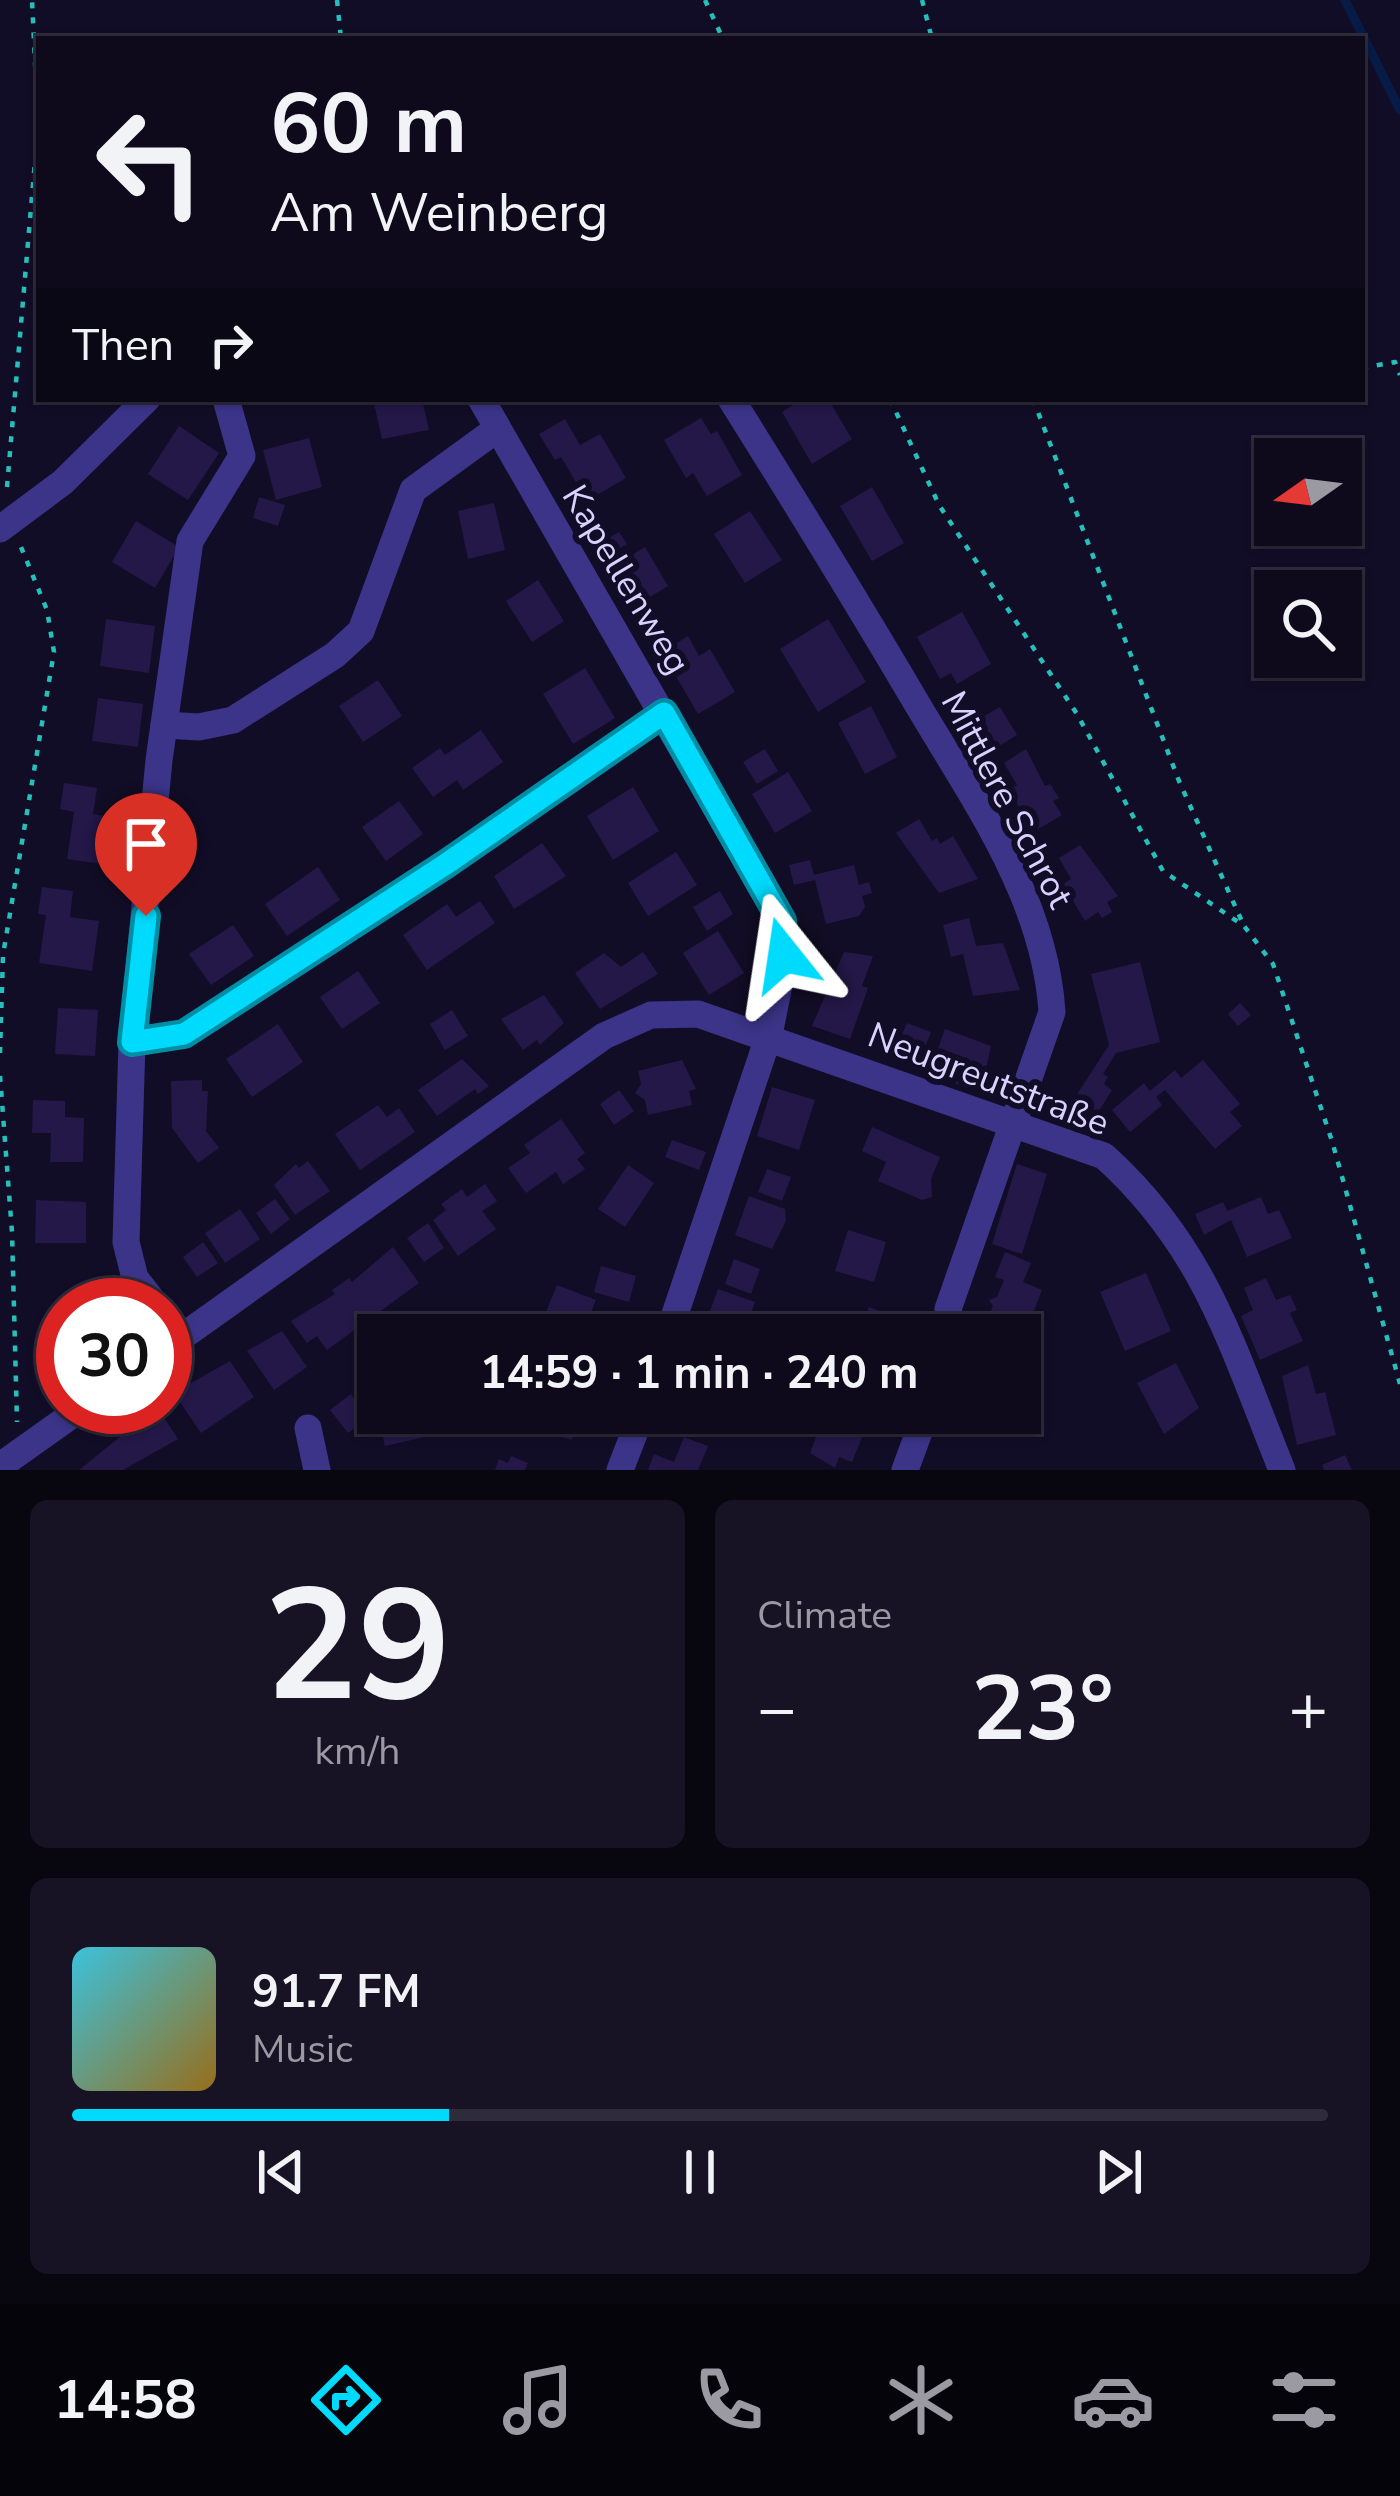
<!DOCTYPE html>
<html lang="en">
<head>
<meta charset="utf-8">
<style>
	:root { --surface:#0e0a1c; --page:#171325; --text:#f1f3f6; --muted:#9b9aa3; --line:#2e2b3b; --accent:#00dafd }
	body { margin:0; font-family:"Nunito Sans",sans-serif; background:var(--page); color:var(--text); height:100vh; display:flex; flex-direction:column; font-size:45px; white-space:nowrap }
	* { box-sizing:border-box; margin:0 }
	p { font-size:39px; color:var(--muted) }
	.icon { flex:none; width:66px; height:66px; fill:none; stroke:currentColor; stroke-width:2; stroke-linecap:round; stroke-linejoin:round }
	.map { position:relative; height:1470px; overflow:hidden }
	.details { display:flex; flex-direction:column; gap:30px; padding:30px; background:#08060f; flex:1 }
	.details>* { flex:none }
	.banner { position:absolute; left:36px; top:36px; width:1329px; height:366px; border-radius:0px; box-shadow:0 3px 9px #0004,0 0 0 3px var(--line); background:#0e0a1c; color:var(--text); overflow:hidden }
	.needle { width:78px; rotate:256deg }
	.controls { position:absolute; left:1254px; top:438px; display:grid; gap:24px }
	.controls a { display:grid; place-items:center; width:108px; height:108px; border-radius:0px; background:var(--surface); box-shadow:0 3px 9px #0004,0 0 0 3px var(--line); font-size:60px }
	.speed { position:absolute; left:36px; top:1278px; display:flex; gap:24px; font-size:60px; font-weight:700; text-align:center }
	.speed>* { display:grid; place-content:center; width:156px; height:156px; border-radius:50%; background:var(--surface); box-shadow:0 3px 9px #0004,0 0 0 3px var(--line); line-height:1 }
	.speed .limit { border:18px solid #d22; background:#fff; color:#111 }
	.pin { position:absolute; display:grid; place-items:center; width:102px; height:102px; color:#fff; margin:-123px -51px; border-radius:50% 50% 50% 0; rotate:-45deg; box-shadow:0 0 12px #0007 }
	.pin .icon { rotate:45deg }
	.me { position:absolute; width:132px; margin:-66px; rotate:345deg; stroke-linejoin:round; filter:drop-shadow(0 0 9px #0008) }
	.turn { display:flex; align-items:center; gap:42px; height:252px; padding:0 36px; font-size:54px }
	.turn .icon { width:156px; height:156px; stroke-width:2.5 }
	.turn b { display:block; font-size:84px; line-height:102px }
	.then { display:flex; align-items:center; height:114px; padding:0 36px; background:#0003; gap:24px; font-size:45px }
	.big { font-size:90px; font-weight:700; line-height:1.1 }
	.details .tile { flex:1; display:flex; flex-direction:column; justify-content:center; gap:18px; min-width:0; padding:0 42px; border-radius:18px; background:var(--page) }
	.details .dial { align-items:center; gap:0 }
	.dial b { font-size:156px; line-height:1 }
	.song { display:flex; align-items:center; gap:36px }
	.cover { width:144px; height:144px; border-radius:18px; background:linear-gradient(135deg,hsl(190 70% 55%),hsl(40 70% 35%)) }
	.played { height:12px; border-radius:6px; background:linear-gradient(90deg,var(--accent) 30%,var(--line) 30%) }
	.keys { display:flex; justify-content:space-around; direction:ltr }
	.heat { display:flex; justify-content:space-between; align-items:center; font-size:66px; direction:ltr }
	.details .tiles { flex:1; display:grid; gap:30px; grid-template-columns:1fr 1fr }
	.tile:last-child { grid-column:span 2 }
	.trip { position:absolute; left:357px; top:1314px; width:684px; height:120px; border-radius:0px; background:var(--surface); box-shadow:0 3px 9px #0004,0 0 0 3px var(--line); font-weight:700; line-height:120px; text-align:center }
	.dock { display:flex; height:192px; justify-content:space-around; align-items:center; background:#06040b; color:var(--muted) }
	.dock .icon { width:84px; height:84px }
	.dock .selected { color:var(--accent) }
	.dock b { font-size:54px; color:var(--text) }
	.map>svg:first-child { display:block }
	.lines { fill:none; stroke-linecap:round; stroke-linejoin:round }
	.stream { stroke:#061b46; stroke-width:9 }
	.building { fill:#231848 }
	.path { stroke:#25c0bc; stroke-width:4.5; stroke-dasharray:6 9; stroke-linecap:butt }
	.street { stroke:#3b3489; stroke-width:27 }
	.route-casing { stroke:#008ea4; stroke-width:30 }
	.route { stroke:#00dafd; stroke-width:21 }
	.labels { text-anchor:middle; stroke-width:12; stroke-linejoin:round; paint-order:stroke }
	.street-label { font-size:36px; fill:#d9d2ff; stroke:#120d26 }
</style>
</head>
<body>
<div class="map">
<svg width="1400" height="1470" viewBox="0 0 1400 1470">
	<rect width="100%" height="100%" fill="#120d26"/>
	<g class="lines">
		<!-- stream -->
		<polyline class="stream" points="1345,0 1400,110"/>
	</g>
	<!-- building -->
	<g class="building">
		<polygon points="373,399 422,399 429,430 382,439"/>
		<polygon points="788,399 828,399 852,439 812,464 782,412 793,405"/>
		<polygon points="701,418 711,434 717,431 742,475 707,496 693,473 686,478 664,440"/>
		<polygon points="565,419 580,445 600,434 626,478 587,501 561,457 555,460 539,434"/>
		<polygon points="179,426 219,453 188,500 148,474"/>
		<polygon points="309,438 322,487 276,500 263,450"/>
		<polygon points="872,487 904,543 872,561 840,506"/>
		<polygon points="259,497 285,505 278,526 253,518"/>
		<polygon points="494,503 505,550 468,559 458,511"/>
		<polygon points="750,511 782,560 745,583 714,534"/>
		<polygon points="136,521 179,547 155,588 112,562"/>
		<polygon points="619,532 627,544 602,559 595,546"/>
		<polygon points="645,547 668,586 637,605 614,566"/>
		<polygon points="538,580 564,621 532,642 506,601"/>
		<polygon points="962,612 991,664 957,684 951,673 940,679 917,637"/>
		<polygon points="106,619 155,626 149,673 100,666"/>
		<polygon points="828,619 866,682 818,712 780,649"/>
		<polygon points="688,636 699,656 710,649 735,692 698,714 673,671 680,667 669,648"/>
		<polygon points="585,668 615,718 573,744 543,694"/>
		<polygon points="378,680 402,716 363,742 339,706"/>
		<polygon points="98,698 143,704 138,747 92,741"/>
		<polygon points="871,706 897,757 865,774 838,723"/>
		<polygon points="1000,707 1017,735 996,748 979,719"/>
		<polygon points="481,730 503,762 463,790 457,780 433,797 412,768 440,748 445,755"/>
		<polygon points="765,749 778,771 757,784 743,762"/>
		<polygon points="1026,749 1045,786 1050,784 1059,798 1053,801 1062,815 1033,832 1009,790 1017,785 1004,763"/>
		<polygon points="788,772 812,811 775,833 752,794"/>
		<polygon points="64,783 97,788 93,814 123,819 116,866 67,859 74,812 60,809"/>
		<polygon points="633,787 659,831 613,860 587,816"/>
		<polygon points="399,801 423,834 386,861 362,827"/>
		<polygon points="919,819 932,841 937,838 940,844 953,836 978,879 939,893 896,833"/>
		<polygon points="542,843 566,876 514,909 494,876"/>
		<polygon points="1080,845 1118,896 1107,902 1112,912 1102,918 1098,912 1085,921 1063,884 1071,879 1059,858"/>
		<polygon points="676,852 697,885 648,916 628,883"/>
		<polygon points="810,860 814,875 854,865 859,885 869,882 872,893 862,896 865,907 859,916 826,924 815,880 794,885 789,865"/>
		<polygon points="318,867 340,900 287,936 265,904"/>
		<polygon points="42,887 73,891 70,917 99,921 92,971 39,963 46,915 38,914"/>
		<polygon points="720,891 733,914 707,931 693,907"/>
		<polygon points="480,901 495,923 427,970 403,935 447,904 456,917"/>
		<polygon points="969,918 976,946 1003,943 1020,990 973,996 963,954 951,957 943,925"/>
		<polygon points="233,925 254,956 211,985 189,954"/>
		<polygon points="718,931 744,973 709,995 683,953"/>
		<polygon points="643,952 658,974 600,1009 575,973 604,953 621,967"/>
		<polygon points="844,952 873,956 862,986 868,988 850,1039 812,1026"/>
		<polygon points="1140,962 1160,1042 1116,1053 1103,1074 1108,1077 1104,1084 1112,1090 1097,1114 1074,1099 1109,1045 1091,974"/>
		<polygon points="358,971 380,1003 342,1029 320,997"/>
		<polygon points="544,995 564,1023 540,1045 537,1040 523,1050 501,1019"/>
		<polygon points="1240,1003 1251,1015 1238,1026 1228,1014"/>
		<polygon points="58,1008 98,1010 95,1056 55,1054"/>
		<polygon points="452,1010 468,1036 445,1050 430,1024"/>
		<polygon points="907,1023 931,1032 922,1055 897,1046"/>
		<polygon points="278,1024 303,1062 252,1097 226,1059"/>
		<polygon points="945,1029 991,1046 984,1078 979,1076 974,1090 929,1074"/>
		<polygon points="462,1059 489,1086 478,1094 475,1089 437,1116 418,1090"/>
		<polygon points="682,1060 696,1089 689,1091 692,1105 648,1115 645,1100 635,1093 641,1084 638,1071"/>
		<polygon points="1203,1060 1240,1104 1230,1112 1242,1126 1215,1149 1165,1090 1156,1097 1162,1105 1130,1132 1112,1110 1144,1083 1150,1091 1175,1070 1181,1078"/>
		<polygon points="202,1080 202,1091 208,1091 206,1131 219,1148 198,1163 172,1128 171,1081"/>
		<polygon points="772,1087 815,1100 799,1150 757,1136"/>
		<polygon points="619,1090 634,1111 614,1125 600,1104"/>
		<polygon points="33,1100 65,1101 65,1117 84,1118 83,1162 50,1162 51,1133 32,1133"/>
		<polygon points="378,1105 387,1117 399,1108 415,1132 360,1170 335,1134"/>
		<polygon points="561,1119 585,1153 577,1159 585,1169 563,1184 556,1172 526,1193 508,1168 530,1153 524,1145"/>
		<polygon points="872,1127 940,1157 931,1179 932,1197 922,1200 878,1181 886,1162 862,1151"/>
		<polygon points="672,1140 706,1152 699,1170 665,1157"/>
		<polygon points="308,1161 330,1191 295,1215 274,1185 296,1164 299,1168"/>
		<polygon points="1017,1164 1047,1174 1022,1254 992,1244"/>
		<polygon points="628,1165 654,1183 625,1227 598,1209"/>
		<polygon points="767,1169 791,1177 782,1201 758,1192"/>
		<polygon points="485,1184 497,1201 482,1211 496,1229 458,1256 433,1220 446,1210 441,1204 462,1189 467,1197"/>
		<polygon points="749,1196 785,1209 786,1221 772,1249 735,1235"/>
		<polygon points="1261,1197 1268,1214 1279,1210 1292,1238 1247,1257 1231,1220 1204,1235 1195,1214 1223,1202 1227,1211"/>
		<polygon points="275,1199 290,1219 271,1234 256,1213"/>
		<polygon points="36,1200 86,1202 86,1243 35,1243"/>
		<polygon points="240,1209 260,1239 225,1263 205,1233"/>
		<polygon points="428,1223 444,1248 424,1262 407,1238"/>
		<polygon points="848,1230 886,1242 874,1282 835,1271"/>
		<polygon points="203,1242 218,1263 197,1277 183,1257"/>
		<polygon points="393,1247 419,1283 327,1350 317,1336 307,1343 291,1321 335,1294 332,1290 349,1278 352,1282"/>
		<polygon points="1005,1252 1031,1263 1023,1282 1042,1290 1024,1336 987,1320 993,1306 989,1300 997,1297 1004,1280 995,1277"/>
		<polygon points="734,1259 760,1269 751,1294 725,1284"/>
		<polygon points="601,1266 636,1276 629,1302 594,1292"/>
		<polygon points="1146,1273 1171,1331 1125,1351 1100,1292"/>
		<polygon points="1266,1278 1276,1300 1290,1295 1297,1310 1290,1313 1303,1341 1260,1360 1241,1316 1253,1310 1244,1288"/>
		<polygon points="557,1285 596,1300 582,1335 541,1324"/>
		<polygon points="718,1289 755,1302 744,1335 703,1330"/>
		<polygon points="869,1307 895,1317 888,1335 861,1335"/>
		<polygon points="282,1331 307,1367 274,1390 247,1351"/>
		<polygon points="58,1348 63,1381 52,1388 36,1364"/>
		<polygon points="230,1361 254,1397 201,1433 180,1402 175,1406 168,1396"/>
		<polygon points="1176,1363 1199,1408 1164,1434 1137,1383"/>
		<polygon points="1308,1365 1316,1394 1325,1392 1336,1435 1297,1445 1282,1376"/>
		<polygon points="1023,1383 1043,1392 1019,1434 1000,1425 993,1431 993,1424 969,1413 1020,1413"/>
		<polygon points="351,1394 368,1418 348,1433 330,1410"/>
		<polygon points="157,1407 178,1439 123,1470 79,1470"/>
		<polygon points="377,1413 420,1413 425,1437 385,1446"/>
		<polygon points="533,1413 580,1413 572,1440 528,1427"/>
		<polygon points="665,1413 714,1413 704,1428"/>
		<polygon points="825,1413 869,1420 852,1462 839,1457 835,1468 810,1453"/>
		<polygon points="684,1437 708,1446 698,1470 648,1470 654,1454 674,1462"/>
		<polygon points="1345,1455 1352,1470 1324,1470 1322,1465"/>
		<polygon points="511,1456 528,1463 525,1470 495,1470 499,1459 508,1463"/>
	</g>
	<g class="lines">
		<!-- path -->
		<g class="path">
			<polyline points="337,0 341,39"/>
			<polyline points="705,0 723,39"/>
			<polyline points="922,0 932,39"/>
			<polyline points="1362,368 1395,362 1400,375"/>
			<polyline points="890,399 939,505 1077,714 1163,871 1244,926 1273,964 1332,1141 1400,1384"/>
			<polyline points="1033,399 1179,781 1244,926"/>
			<polyline points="1256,400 1262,399"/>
			<polyline points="7,487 38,126 32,0"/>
			<polyline points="0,1053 3,955 54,652 47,610 21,547"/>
			<polyline points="0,1076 12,1232 17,1422"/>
		</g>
		<!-- street -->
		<g class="street">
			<polyline points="481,399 781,921 785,955 769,1035 668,1335"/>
			<path d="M731,399C793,498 854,597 913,697C971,796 1045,896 1052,1012L948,1309L954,1335"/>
			<polyline points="0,529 63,482 147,399"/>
			<polyline points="164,725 199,727 233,720 335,655 361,631 413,490 497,429"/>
			<polyline points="132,1042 184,1034 446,864 665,713"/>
			<polyline points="156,1305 135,1278 126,1242 132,1042 159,760 190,541 242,456 226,399"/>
			<path d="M165,1349L604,1036L651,1015L698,1014L1104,1156C1206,1248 1232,1347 1282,1470"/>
			<polyline points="308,1428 317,1470"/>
			<polyline points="0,1466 83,1407"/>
			<polyline points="620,1470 642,1413"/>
			<polyline points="905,1470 926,1413"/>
		</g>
	</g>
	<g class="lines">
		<!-- route casing -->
		<g class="route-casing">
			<polyline id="route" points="146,916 132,1042 184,1034 446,864 664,713 782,921 784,955"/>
		</g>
		<!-- route -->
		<use href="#route" class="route"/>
	</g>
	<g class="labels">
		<!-- street labels -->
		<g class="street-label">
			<text transform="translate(627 579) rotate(59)" y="13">Kapellenweg</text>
			<text transform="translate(1008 799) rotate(62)" y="13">Mittlere Schrot</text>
			<text transform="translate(989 1078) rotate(21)" y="13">Neugreutstraße</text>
		</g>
	</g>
</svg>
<div class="controls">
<a><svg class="needle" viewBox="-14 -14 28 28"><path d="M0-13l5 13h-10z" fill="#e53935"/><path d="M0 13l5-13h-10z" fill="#9b9aa3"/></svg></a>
<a><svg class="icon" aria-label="search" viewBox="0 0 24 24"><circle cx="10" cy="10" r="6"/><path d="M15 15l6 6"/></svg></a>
</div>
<div class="speed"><div class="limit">30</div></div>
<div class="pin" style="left:146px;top:916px;background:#d93025"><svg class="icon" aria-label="arrive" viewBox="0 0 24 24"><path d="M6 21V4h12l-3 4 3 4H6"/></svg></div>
<svg class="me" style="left:784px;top:955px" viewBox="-20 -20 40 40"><path d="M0-17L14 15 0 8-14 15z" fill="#00dafd" stroke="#fff" stroke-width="4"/></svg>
<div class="trip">14:59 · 1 min · 240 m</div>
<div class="banner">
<div class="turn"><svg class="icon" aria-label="left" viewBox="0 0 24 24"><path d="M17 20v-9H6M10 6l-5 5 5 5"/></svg><div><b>60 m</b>Am Weinberg</div></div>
<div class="then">Then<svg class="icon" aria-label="right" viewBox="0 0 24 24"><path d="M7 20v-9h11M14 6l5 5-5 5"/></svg></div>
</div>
</div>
<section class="details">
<div class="tiles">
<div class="tile dial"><b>29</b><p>km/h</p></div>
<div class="tile"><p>Climate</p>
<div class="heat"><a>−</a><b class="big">23°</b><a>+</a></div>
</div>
<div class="tile">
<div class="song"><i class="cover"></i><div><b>91.7 FM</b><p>Music</p></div></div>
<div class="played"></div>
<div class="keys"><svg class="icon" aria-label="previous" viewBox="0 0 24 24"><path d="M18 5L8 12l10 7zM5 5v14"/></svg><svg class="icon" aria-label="pause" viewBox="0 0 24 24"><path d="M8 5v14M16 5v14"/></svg><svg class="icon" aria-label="next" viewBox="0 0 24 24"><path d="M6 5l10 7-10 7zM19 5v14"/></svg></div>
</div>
</div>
</section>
<nav class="dock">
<b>14:58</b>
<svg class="icon selected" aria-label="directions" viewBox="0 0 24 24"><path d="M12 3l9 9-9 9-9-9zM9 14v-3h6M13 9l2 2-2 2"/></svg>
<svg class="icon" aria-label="music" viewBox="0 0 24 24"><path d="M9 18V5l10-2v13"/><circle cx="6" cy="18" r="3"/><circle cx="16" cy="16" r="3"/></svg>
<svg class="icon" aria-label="phone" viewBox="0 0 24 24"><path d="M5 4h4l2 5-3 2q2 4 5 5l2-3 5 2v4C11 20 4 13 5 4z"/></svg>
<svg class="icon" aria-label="climate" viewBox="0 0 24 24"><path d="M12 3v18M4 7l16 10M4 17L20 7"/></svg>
<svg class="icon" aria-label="car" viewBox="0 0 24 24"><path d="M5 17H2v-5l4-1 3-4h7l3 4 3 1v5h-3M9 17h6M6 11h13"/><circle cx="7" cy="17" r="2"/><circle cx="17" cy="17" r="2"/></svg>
<svg class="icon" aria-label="filters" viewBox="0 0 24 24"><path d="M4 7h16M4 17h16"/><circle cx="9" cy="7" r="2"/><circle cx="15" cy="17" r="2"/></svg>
</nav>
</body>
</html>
